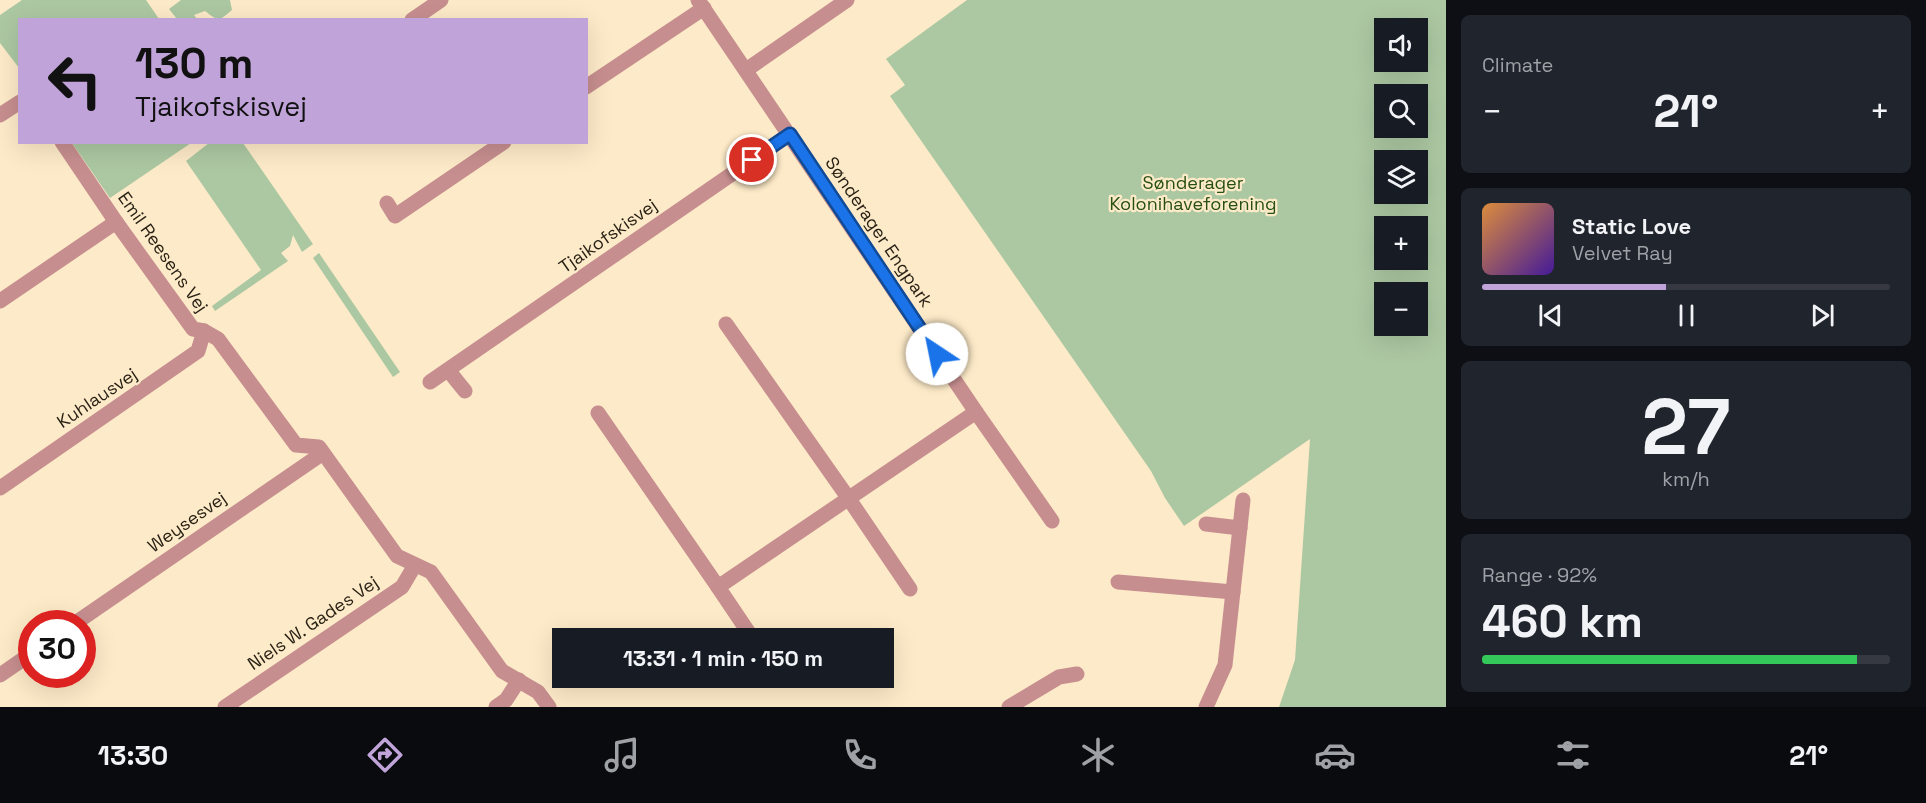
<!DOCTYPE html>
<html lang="en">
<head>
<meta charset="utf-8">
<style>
	:root { --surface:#171b24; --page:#20242c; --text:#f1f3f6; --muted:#9ea1a6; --line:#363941; --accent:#c0a3d9 }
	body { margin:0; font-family:"Space Grotesk",sans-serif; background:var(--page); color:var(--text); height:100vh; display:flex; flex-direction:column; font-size:22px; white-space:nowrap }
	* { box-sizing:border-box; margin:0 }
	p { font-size:20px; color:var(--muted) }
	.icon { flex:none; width:33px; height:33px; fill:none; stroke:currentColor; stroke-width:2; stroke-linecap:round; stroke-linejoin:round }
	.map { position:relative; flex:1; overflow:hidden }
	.drawer { display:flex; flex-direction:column; gap:15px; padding:15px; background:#0d0f14; width:480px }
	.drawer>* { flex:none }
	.guide { position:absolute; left:18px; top:18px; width:570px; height:126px; border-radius:0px; box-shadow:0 6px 24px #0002; background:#c0a3d9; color:#111; overflow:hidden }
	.tools { position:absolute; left:1374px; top:18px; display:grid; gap:12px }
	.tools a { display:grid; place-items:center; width:54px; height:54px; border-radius:0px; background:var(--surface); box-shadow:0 6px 24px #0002; font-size:30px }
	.speed { position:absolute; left:18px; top:610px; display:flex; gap:12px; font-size:30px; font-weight:700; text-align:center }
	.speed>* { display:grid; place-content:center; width:78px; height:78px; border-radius:50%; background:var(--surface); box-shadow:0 6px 24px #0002; line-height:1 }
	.speed .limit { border:9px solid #d22; background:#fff; color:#111 }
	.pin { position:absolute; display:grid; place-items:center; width:51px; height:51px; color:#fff; margin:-26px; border:3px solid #fff; border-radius:50%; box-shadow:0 2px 6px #0007 }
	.me { position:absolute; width:66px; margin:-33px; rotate:326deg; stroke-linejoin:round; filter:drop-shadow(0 0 4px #0008) }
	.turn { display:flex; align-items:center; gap:21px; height:126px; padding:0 18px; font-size:27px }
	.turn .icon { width:78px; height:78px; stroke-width:2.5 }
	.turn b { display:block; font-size:42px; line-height:51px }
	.big { font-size:45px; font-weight:700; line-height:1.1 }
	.drawer .tile { flex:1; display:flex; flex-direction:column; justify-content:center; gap:9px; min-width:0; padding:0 21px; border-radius:9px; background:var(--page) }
	.drawer .dial { align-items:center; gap:0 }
	.dial b { font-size:78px; line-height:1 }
	.song { display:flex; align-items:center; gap:18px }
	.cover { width:72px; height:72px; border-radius:9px; background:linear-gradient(135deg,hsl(30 70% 55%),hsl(260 70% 35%)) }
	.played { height:6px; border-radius:3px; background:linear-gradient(90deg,var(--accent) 45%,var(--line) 45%) }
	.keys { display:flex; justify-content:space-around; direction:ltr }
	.heat { display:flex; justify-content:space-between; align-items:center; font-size:33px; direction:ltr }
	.charge { height:9px; border-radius:4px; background:linear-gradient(90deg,#34c759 92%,var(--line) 0) }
	.trip { position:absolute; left:552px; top:628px; width:342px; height:60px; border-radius:0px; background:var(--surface); box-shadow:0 6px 24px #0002; font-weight:700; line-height:60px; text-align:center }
	.tabs { display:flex; height:96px; justify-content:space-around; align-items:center; background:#090b0e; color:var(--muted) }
	.tabs .icon { width:42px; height:42px }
	.tabs .selected { color:var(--accent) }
	.tabs b { font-size:27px; color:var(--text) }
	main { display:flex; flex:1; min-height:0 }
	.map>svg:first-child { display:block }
	.green { fill:#acc8a2; fill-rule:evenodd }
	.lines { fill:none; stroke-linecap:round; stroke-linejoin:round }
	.minor { stroke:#c78e8f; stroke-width:15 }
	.route-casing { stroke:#114b97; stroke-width:15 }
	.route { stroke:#1a73e8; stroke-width:10 }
	.labels { text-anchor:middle; stroke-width:4.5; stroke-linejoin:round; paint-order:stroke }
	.park-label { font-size:18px; fill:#264f12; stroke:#fdeac8 }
	.street-label { font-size:18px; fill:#261f13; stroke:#fdeac8 }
</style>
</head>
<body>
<main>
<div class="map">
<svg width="1446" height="707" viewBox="0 0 1446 707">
	<rect width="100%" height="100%" fill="#fdeac8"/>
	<!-- green -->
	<g class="green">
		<polygon points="22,0 146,0 159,19 20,20 19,68 0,43 0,15"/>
		<path d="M181,0H230L232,10C219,21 219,22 205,11L194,15L197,19H177L169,9Z"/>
		<path d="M967,0H1446V707H1279L1295,660L1310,439L1184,526L1165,498L1151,471L890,96L905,85L886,59ZM1384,28H1418V62H1384ZM1384,94H1418V128H1384ZM1384,160H1418V194H1384ZM1418,226V260H1384V226ZM1384,292H1418V326H1384Z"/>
		<polygon points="72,143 191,143 110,198"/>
		<polygon points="209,143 243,143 313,244 302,252 293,235 290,246 281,253 288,261 215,311 212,306 261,270 186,161"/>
		<polygon points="319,253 400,372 393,377 313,258"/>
	</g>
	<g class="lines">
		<!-- minor -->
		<g class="minor">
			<polyline points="698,0 976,412 1052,521"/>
			<polyline points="412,20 441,0"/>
			<polyline points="746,70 847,0"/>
			<polyline points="586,87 704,8"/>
			<polyline points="0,115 20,102"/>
			<polyline points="62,142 116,222 193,329 204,331 218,339 296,445 319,447 397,556 431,572 502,671 538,692 549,707"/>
			<polyline points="387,203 395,216 504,142"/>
			<polyline points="0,301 116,222"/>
			<polyline points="726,324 849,499 910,589"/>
			<polyline points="448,370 465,391"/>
			<polyline points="430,382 790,134"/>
			<polyline points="598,413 718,587"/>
			<polyline points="0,488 198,351 204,331"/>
			<polyline points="1206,524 1240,528"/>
			<polyline points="1118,582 1233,592"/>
			<polyline points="74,624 323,453"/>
			<polyline points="753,639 718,587 976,412"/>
			<polyline points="0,675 32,653"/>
			<polyline points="225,707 402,587 415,565"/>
			<polyline points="496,707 506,700 519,680"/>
			<polyline points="1009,707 1059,677 1077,674"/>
			<polyline points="1206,707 1225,665 1243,500"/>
		</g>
	</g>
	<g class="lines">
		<!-- route casing -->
		<g class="route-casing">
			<polyline id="route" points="752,160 790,134 937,354"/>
		</g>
		<!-- route -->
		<use href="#route" class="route"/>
	</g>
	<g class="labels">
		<!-- park labels -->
		<g class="park-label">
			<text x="1193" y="189">Sønderager<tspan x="1193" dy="21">Kolonihaveforening</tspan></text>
		</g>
		<!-- street labels -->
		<g class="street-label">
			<text transform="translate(879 232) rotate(56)" y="6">Sønderager Engpark</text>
			<text transform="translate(608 236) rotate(-35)" y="6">Tjaikofskisvej</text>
			<text transform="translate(163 252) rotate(55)" y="6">Emil Reesens Vej</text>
			<text transform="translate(97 398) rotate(-34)" y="6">Kuhlausvej</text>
			<text transform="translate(187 522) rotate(-35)" y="6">Weysesvej</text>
			<text transform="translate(313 623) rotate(-34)" y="6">Niels W. Gades Vej</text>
		</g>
	</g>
</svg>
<div class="tools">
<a><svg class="icon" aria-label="sound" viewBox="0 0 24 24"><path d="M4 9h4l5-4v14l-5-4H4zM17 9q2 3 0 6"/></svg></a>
<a><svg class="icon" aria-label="search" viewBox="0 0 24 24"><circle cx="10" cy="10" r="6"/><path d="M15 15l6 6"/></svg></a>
<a><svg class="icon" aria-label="layers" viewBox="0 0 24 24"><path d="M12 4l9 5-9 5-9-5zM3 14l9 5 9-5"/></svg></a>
<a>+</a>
<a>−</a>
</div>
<div class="speed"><div class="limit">30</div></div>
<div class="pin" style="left:752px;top:160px;background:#d93025"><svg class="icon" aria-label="arrive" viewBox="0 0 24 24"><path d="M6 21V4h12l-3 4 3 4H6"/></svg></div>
<svg class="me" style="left:937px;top:354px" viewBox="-20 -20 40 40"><circle r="19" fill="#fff"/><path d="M0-13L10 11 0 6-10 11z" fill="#1a73e8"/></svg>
<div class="trip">13:31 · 1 min · 150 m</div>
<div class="guide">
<div class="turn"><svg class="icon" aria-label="left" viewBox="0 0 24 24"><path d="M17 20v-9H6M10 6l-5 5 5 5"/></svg><div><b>130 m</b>Tjaikofskisvej</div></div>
</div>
</div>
<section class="drawer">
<div class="tile"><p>Climate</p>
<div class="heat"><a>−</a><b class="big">21°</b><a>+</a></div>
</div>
<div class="tile">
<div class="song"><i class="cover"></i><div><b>Static Love</b><p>Velvet Ray</p></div></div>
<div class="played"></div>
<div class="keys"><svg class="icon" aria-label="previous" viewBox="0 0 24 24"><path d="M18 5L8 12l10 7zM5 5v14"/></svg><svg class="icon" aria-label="pause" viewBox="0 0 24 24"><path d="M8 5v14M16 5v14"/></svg><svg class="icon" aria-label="next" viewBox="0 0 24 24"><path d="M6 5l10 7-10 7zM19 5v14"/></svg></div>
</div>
<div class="tile dial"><b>27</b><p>km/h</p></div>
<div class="tile"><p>Range · 92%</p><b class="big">460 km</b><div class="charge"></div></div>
</section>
</main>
<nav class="tabs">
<b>13:30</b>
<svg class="icon selected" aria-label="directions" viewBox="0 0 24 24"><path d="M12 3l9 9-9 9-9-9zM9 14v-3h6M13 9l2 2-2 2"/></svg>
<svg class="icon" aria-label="music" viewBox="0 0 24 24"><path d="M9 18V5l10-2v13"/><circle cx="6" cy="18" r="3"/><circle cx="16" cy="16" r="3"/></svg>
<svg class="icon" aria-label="phone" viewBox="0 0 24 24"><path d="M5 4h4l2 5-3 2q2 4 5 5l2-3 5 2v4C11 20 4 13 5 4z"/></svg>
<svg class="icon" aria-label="climate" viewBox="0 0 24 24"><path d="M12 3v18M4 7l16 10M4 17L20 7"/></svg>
<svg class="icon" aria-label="car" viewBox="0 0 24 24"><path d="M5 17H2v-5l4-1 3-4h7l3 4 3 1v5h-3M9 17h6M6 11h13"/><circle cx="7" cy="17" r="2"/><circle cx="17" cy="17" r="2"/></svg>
<svg class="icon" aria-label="filters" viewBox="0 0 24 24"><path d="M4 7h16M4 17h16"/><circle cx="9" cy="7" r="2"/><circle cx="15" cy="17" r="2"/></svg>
<b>21°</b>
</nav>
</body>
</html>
